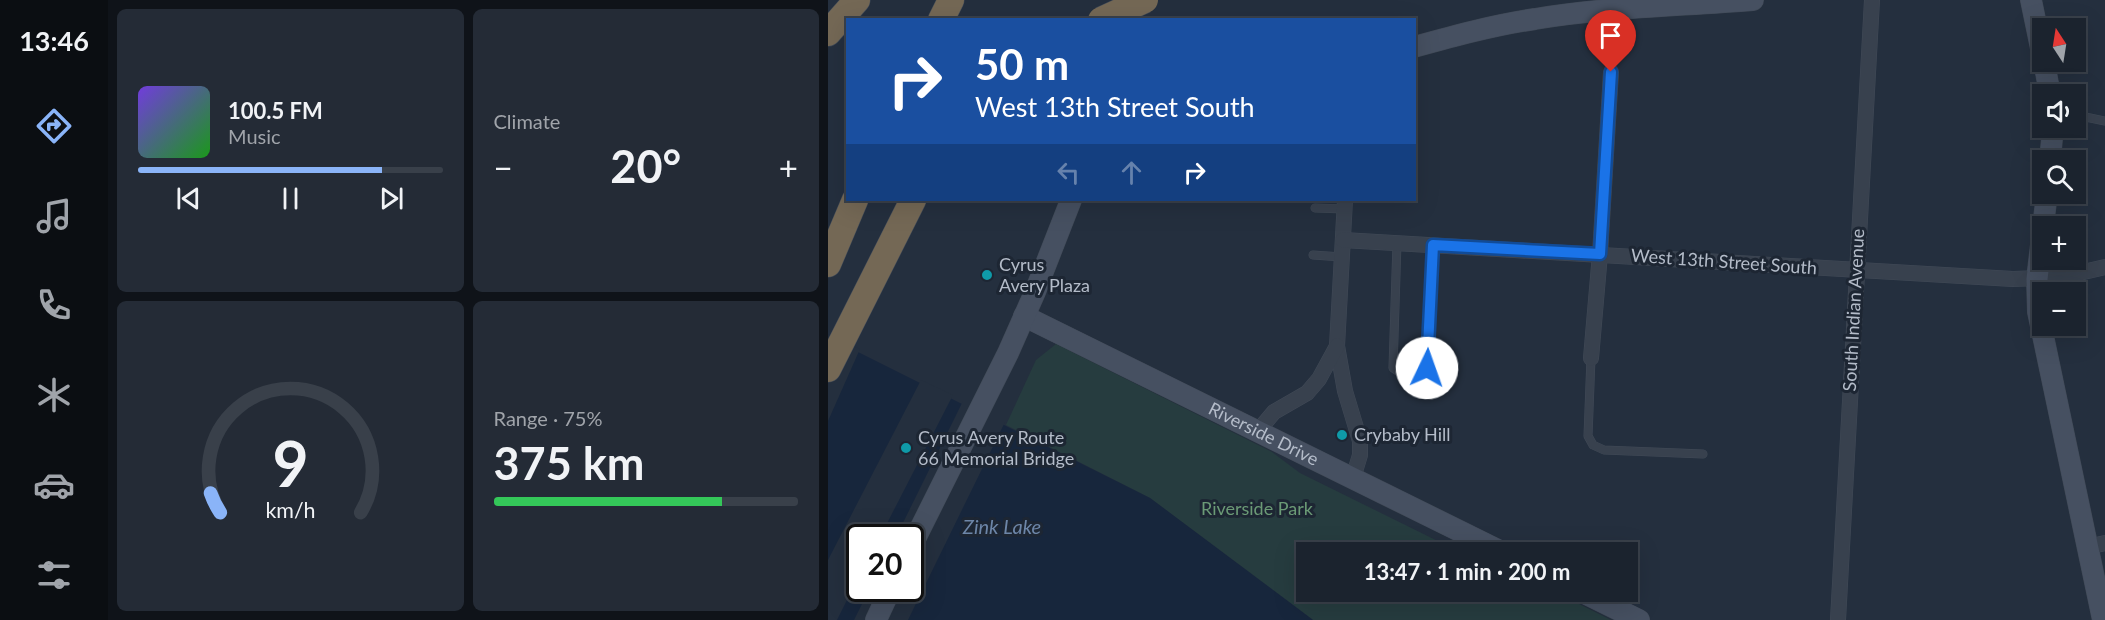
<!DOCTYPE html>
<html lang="en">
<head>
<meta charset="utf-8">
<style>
	:root { --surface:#1b232e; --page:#242b36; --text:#f1f3f6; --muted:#a0a4aa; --line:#39404a; --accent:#8ab4f8 }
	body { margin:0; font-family:Lato,sans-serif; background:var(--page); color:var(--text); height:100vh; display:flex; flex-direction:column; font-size:22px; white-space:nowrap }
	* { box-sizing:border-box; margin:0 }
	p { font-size:20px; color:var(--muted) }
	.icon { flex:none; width:33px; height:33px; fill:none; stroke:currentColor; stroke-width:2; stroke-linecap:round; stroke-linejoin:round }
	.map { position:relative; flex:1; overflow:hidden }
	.drawer { display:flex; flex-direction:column; gap:9px; padding:9px; background:#0f1319; width:720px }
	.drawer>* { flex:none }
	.hud { position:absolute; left:18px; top:18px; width:570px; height:183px; border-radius:0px; box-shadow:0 6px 24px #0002,0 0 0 2px var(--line); background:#1a4fa0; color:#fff; overflow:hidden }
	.needle { width:39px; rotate:348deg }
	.buttons { position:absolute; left:1204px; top:18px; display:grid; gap:12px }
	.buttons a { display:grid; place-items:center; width:54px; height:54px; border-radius:0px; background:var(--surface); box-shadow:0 6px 24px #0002,0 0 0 2px var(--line); font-size:30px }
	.speed { position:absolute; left:18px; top:524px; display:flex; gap:12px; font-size:30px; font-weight:700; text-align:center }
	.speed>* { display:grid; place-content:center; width:78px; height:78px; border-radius:50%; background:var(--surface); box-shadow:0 6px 24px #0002,0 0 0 2px var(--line); line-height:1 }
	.speed .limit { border:3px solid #111; border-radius:9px; background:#fff; color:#111 }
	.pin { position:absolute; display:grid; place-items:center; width:51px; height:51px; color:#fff; margin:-62px -26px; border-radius:50% 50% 50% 0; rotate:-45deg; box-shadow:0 0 6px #0007 }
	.pin .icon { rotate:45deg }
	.me { position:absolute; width:66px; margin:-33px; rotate:3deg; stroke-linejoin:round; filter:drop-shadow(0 0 4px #0008) }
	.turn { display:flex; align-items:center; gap:21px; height:126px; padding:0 30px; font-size:27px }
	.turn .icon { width:78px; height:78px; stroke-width:2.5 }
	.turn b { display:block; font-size:42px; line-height:51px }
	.lanes { display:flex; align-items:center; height:57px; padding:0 30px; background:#0003; justify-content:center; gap:30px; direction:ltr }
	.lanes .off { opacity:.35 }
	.big { font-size:45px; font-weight:700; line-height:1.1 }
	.drawer .card { flex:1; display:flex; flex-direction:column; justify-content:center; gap:9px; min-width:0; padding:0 21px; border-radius:9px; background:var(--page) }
	.drawer .dial { align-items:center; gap:0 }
	.dial svg { height:156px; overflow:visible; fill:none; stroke:var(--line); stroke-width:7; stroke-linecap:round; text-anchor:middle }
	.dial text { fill:var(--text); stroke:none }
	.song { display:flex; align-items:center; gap:18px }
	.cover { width:72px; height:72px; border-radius:9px; background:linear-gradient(135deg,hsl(260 70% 55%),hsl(120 70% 35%)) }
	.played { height:6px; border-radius:3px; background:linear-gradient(90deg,var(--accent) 80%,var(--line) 80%) }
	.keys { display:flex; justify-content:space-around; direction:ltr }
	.heat { display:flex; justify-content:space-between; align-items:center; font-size:33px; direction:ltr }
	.charge { height:9px; border-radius:4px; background:linear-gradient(90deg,#34c759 75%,var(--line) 0) }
	.drawer .tiles { flex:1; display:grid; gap:9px; grid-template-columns:repeat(2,1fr) }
	.trip { position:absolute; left:468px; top:542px; width:342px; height:60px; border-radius:0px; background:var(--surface); box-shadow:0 6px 24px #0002,0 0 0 2px var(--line); font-weight:700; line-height:60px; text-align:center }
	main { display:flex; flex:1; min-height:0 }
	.dock { display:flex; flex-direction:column; width:108px; justify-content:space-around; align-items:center; background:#0b0e12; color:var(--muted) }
	.dock .icon { width:42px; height:42px }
	.dock .selected { color:var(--accent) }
	.dock b { font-size:27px; color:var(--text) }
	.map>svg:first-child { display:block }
	.green { fill:#263c3f }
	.water { fill:#17263c; fill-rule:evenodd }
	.pier { fill:#242f3e }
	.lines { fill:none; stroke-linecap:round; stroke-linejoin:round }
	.lane-casing { stroke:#414a57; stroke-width:9 }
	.street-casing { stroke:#414a57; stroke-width:16 }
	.secondary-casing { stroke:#414a57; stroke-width:22 }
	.highway-casing { stroke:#434c59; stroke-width:27 }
	.lane { stroke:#38414e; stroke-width:8 }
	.street { stroke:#38414e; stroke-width:15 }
	.secondary { stroke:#465061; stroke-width:21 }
	.highway { stroke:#746855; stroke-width:26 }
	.highway-bridge-casing { stroke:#434c59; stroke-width:27; stroke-linecap:butt }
	.highway-bridge { stroke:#746855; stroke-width:26 }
	.route-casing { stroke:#114b97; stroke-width:15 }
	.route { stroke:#1a73e8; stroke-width:10 }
	.culture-dot { fill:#0f9aa8; stroke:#1d2633; stroke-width:2 }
	.labels { text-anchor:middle; stroke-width:6; stroke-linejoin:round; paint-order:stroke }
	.street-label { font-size:18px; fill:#b4bcc9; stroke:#1d2633 }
	.poi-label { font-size:18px; fill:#b4bcc9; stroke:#1d2633; text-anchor:start }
	.park-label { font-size:18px; fill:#6b9a76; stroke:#1d2633 }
	.water-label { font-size:20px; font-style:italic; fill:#6d86a8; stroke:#1d2633 }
</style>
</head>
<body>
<main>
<nav class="dock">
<b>13:46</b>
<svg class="icon selected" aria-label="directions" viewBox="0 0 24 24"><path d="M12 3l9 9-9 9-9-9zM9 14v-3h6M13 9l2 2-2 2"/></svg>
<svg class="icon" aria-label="music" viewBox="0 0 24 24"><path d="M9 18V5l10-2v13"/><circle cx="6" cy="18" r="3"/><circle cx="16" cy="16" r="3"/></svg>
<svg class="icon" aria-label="phone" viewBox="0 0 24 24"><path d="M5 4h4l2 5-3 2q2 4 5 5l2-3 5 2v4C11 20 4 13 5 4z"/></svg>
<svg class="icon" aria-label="climate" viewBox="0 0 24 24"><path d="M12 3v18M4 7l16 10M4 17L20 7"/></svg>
<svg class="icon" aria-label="car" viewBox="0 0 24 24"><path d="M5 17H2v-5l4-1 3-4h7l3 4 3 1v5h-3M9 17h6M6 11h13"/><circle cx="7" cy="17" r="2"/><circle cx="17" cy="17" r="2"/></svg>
<svg class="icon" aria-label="filters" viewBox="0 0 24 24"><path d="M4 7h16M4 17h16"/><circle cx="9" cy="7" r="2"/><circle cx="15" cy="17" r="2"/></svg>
</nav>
<section class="drawer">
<div class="tiles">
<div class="card">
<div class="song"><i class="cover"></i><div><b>100.5 FM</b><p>Music</p></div></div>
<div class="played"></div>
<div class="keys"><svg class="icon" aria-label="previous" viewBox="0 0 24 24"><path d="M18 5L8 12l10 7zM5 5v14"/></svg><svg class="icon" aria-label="pause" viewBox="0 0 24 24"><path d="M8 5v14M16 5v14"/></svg><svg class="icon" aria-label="next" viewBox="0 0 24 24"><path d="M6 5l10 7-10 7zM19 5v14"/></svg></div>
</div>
<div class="card"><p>Climate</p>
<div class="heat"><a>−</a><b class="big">20°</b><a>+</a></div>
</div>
<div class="card dial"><svg viewBox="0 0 100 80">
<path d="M14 69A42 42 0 1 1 86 69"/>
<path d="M14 69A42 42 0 0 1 9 59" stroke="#8ab4f8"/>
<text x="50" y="56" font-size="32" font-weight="700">9</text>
<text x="50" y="72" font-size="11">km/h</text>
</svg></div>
<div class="card"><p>Range · 75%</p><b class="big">375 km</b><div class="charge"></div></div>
</div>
</section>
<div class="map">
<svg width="1277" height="620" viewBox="0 0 1277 620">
	<rect width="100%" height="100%" fill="#242f3e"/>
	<!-- green -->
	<polygon class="green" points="228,344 444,452 472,473 632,552 478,552 478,591 725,591 783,620 485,620 322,498 178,425 208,360"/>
	<!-- water -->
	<path class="water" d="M0,337L322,498L485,620H0ZM32,537H82V588H32Z"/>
	<!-- pier -->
	<g class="pier">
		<polygon points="0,334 32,349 0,421"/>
		<polygon points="93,380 125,395 52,537 32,537 31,576 9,620 0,620 0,560"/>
		<polygon points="135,401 177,422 80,620 26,620 42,588 82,588 82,537 68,537"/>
	</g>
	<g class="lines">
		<!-- lane casing -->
		<g class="lane-casing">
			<g id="lane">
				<polyline points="1248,115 1277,121"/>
				<polyline points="487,208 517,209"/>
				<polyline points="569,243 565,368 580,378 599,368 605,245"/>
				<polyline points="485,255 514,257"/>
				<polyline points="763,358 760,436 765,445 776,450 875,454"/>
			</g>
		</g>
		<!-- street casing -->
		<g class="street-casing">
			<g id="street">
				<polyline points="517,200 509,346 517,391 532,441 532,455 525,478"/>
				<polyline points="515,240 1185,279 1234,277 1277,267"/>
				<polyline points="763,358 772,254 783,72"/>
				<polyline points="430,431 446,412 479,393 491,379 509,346"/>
				<polyline points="1260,547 1277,543"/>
				<polyline points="1010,620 1044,0"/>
			</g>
		</g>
		<!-- secondary casing -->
		<g class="secondary-casing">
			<g id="secondary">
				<polyline points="1203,0 1215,58"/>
				<path d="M586,47C626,36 666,25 707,19C778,7 852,6 925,0"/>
				<polyline points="1216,62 1222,94"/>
				<polyline points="1222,160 1225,128"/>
				<polyline points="1215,226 1219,194"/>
				<polyline points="1215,228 1209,279 1210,312 1275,620"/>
				<path id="s1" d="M196,316L674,552"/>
				<polyline points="82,549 180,353 207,292 243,200"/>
				<polyline points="752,591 811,620"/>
				<polyline points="48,620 63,588"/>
			</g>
		</g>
		<!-- highway casing -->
		<g class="highway-casing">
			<g id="highway">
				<polyline points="113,20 123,0"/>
				<polyline points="0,33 29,0"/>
				<polyline points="0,264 27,200"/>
				<polyline points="0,369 85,200"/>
			</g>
		</g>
		<!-- lane -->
		<use href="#lane" class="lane"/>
		<!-- street -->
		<use href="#street" class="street"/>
		<!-- secondary -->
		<use href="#secondary" class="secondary"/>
		<!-- highway -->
		<use href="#highway" class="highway"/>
		<!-- highway-bridge casing -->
		<g class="highway-bridge-casing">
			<polyline id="highway-bridge" points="273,20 317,0"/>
		</g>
		<!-- highway-bridge -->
		<use href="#highway-bridge" class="highway-bridge"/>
	</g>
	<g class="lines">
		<!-- route casing -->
		<g class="route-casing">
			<polyline id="route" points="599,368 605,245 772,254 783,72"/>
		</g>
		<!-- route -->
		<use href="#route" class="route"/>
	</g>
	<!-- markers -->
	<g class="culture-dot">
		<circle cx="159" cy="275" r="6"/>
		<circle cx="514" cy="435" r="6"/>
		<circle cx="78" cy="448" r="6"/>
	</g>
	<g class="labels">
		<!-- street labels -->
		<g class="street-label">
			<text transform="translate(896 262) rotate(4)" y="6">West 13th Street South</text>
			<text transform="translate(1026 310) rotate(-87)" y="6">South Indian Avenue</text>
			<text dy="6" stroke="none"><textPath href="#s1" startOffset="267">Riverside Drive</textPath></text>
		</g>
		<!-- poi labels -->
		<g class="poi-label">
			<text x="171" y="271">Cyrus<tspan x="171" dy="21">Avery Plaza</tspan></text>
			<text x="526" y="441">Crybaby Hill</text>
			<text x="90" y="444">Cyrus Avery Route<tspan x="90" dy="21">66 Memorial Bridge</tspan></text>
		</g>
		<!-- park labels -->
		<g class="park-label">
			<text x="429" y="515">Riverside Park</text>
		</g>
		<!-- water labels -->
		<g class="water-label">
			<text x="174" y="534">Zink Lake</text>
		</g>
	</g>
</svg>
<div class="buttons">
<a><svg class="needle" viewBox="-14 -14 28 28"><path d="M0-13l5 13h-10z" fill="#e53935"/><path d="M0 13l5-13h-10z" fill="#a0a4aa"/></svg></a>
<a><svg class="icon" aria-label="sound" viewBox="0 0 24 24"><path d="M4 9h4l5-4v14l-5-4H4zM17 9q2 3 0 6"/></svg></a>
<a><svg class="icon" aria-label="search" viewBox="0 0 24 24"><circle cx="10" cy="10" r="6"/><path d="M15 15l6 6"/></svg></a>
<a>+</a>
<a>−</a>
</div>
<div class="speed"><div class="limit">20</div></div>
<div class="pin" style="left:783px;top:72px;background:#d93025"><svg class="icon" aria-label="arrive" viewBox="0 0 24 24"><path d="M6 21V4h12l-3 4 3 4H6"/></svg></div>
<svg class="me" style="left:599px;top:368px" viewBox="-20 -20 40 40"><circle r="19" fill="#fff"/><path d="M0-13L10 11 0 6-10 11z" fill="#1a73e8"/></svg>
<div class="trip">13:47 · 1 min · 200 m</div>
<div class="hud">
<div class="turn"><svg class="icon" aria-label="right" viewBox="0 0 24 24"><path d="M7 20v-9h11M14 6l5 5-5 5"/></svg><div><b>50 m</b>West 13th Street South</div></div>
<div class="lanes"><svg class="icon off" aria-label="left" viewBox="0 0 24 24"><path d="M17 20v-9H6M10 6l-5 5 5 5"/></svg><svg class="icon off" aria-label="ahead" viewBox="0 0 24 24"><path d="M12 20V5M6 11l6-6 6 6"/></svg><svg class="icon" aria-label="right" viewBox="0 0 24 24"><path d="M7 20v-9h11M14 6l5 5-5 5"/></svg></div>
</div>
</div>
</main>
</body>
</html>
